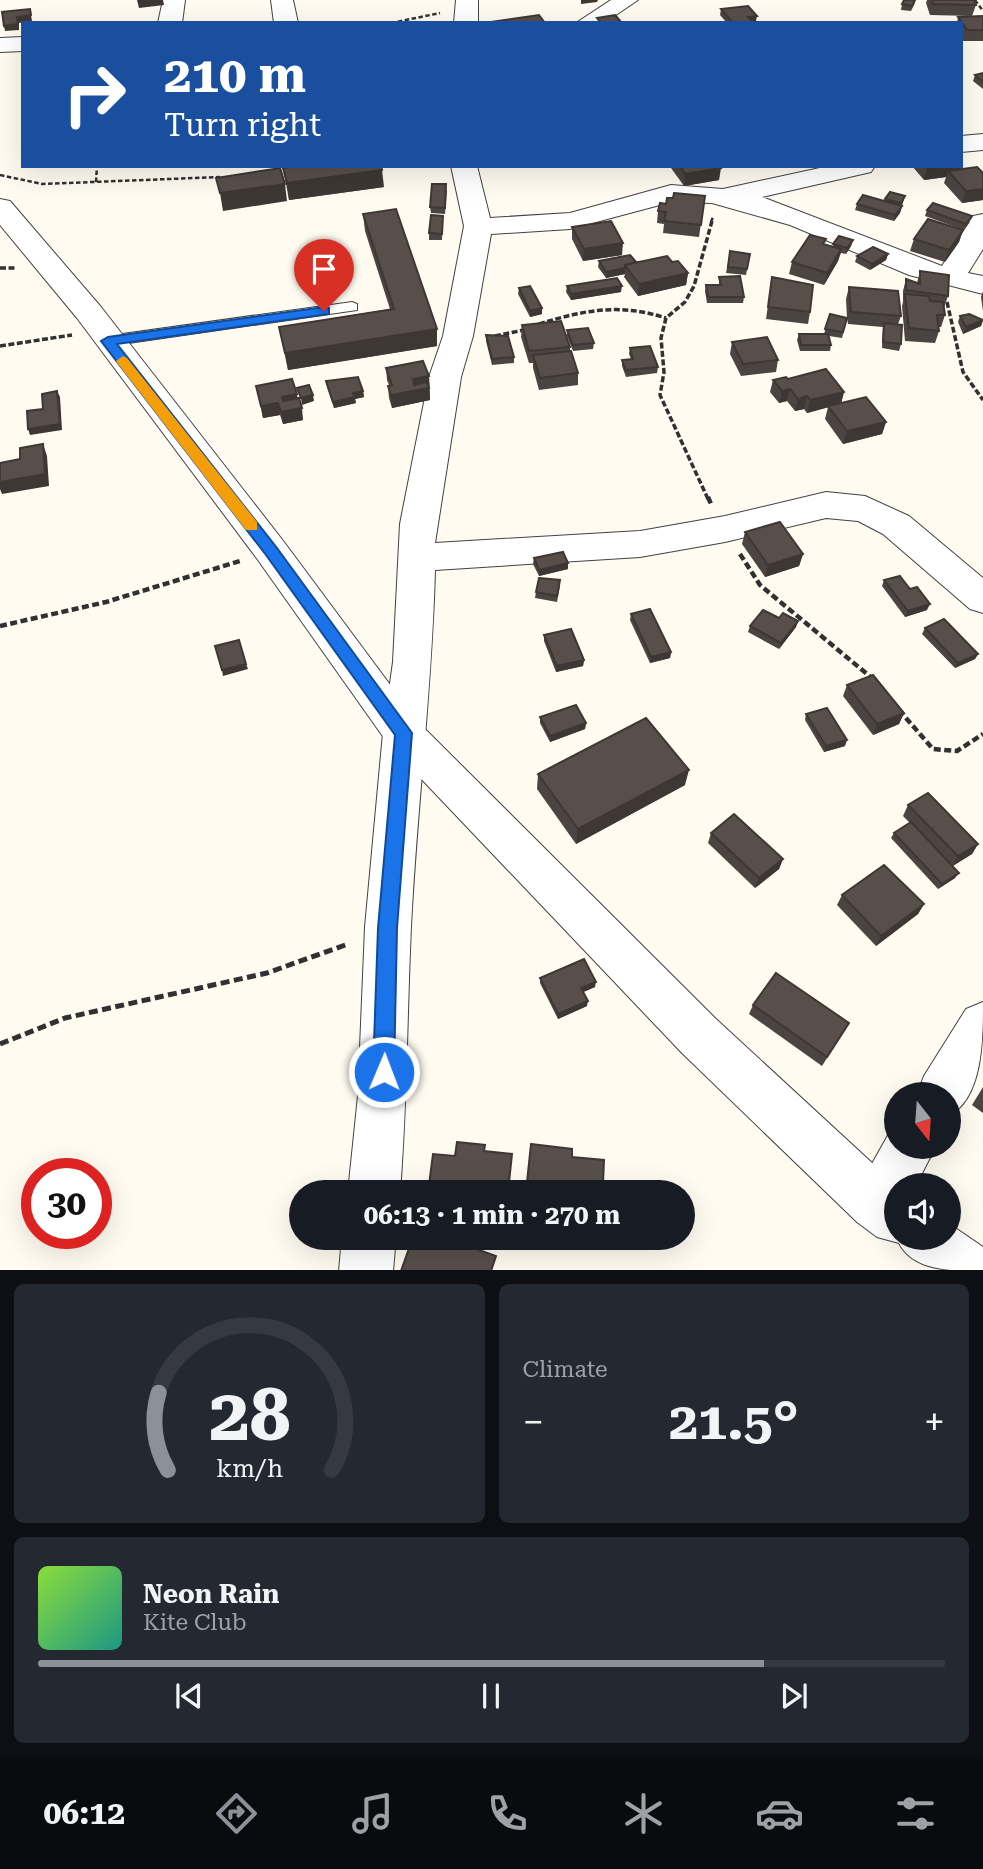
<!DOCTYPE html>
<html lang="en">
<head>
<meta charset="utf-8">
<style>
	:root { --surface:#171b24; --page:#242831; --text:#f1f3f6; --muted:#9ea1a6; --line:#363941; --accent:#8c9099 }
	body { margin:0; font-family:"Roboto Serif",serif; background:var(--page); color:var(--text); height:100vh; display:flex; flex-direction:column; font-size:26px; white-space:nowrap }
	* { box-sizing:border-box; margin:0 }
	p { font-size:23px; color:var(--muted) }
	.icon { flex:none; width:38px; height:38px; fill:none; stroke:currentColor; stroke-width:2; stroke-linecap:round; stroke-linejoin:round }
	.map { position:relative; height:1270px; overflow:hidden }
	.side { display:flex; flex-direction:column; gap:14px; padding:14px; background:#0d0f14; flex:1 }
	.side>* { flex:none }
	.banner { position:absolute; left:21px; top:21px; width:942px; height:147px; border-radius:0px; box-shadow:0 7px 28px #0002; background:#1a4fa0; color:#fff; overflow:hidden }
	.needle { width:46px; rotate:163deg }
	.controls { position:absolute; left:884px; top:1082px; display:grid; gap:14px }
	.controls a { display:grid; place-items:center; width:77px; height:77px; border-radius:50%; background:var(--surface); box-shadow:0 7px 28px #0002; font-size:35px }
	.speed { position:absolute; left:21px; top:1158px; display:flex; gap:14px; font-size:35px; font-weight:700; text-align:center }
	.speed>* { display:grid; place-content:center; width:91px; height:91px; border-radius:50%; background:var(--surface); box-shadow:0 7px 28px #0002; line-height:1 }
	.speed .limit { border:10px solid #d22; background:#fff; color:#111 }
	.pin { position:absolute; display:grid; place-items:center; width:60px; height:60px; color:#fff; margin:-72px -30px; border-radius:50% 50% 50% 0; rotate:-45deg; box-shadow:0 0 7px #0007 }
	.pin .icon { rotate:45deg }
	.me { position:absolute; width:77px; margin:-38px; rotate:1deg; stroke-linejoin:round; filter:drop-shadow(0 0 5px #0008) }
	.turn { display:flex; align-items:center; gap:24px; height:147px; padding:0 28px; font-size:32px }
	.turn .icon { width:91px; height:91px; stroke-width:2.5 }
	.turn b { display:block; font-size:49px; line-height:60px }
	.big { font-size:52px; font-weight:700; line-height:1.1 }
	.side .widget { flex:1; display:flex; flex-direction:column; justify-content:center; gap:10px; min-width:0; padding:0 24px; border-radius:10px; background:var(--page) }
	.side .dial { align-items:center; gap:0 }
	.dial svg { height:182px; overflow:visible; fill:none; stroke:var(--line); stroke-width:7; stroke-linecap:round; text-anchor:middle }
	.dial text { fill:var(--text); stroke:none }
	.song { display:flex; align-items:center; gap:21px }
	.cover { width:84px; height:84px; border-radius:10px; background:linear-gradient(135deg,hsl(90 70% 55%),hsl(170 70% 35%)) }
	.played { height:7px; border-radius:4px; background:linear-gradient(90deg,var(--accent) 80%,var(--line) 80%) }
	.keys { display:flex; justify-content:space-around; direction:ltr }
	.heat { display:flex; justify-content:space-between; align-items:center; font-size:38px; direction:ltr }
	.side .tiles { flex:1; display:grid; gap:14px; grid-template-columns:1fr 1fr }
	.widget:last-child { grid-column:span 2 }
	.trip { position:absolute; left:289px; top:1180px; width:406px; height:70px; border-radius:35px; background:var(--surface); box-shadow:0 7px 28px #0002; font-weight:700; line-height:70px; text-align:center }
	.tab-bar { display:flex; height:112px; justify-content:space-around; align-items:center; background:#090b0e; color:var(--muted) }
	.tab-bar .icon { width:49px; height:49px }
	.tab-bar .active { color:var(--accent) }
	.tab-bar b { font-size:32px; color:var(--text) }
	.map>svg:first-child { display:block }
	.lines { fill:none; stroke-linecap:round; stroke-linejoin:round }
	.service-casing { stroke:#424242; stroke-width:2 }
	.minor-casing { stroke:#424242; stroke-width:2 }
	.tertiary-casing { stroke:#424242; stroke-width:2 }
	.path-far3 { stroke:#313131; stroke-width:2.5; stroke-dasharray:4.5 2.5; stroke-linecap:butt }
	.path-far2 { stroke:#313131; stroke-width:3.5; stroke-dasharray:6 2.5; stroke-linecap:butt }
	.path-far1 { stroke:#313131; stroke-width:4.5; stroke-dasharray:7 3.5; stroke-linecap:butt }
	.path { stroke:#313131; stroke-width:5; stroke-dasharray:9 4.5; stroke-linecap:butt }
	.service { fill:#fff; fill-rule:evenodd }
	.minor { fill:#fff; fill-rule:evenodd }
	.tertiary { fill:#fff; fill-rule:evenodd }
	.wall { fill:#4c4440 }
	.shaded-wall { fill:#3e3734 }
	.building { fill:#584f4b; stroke:#3e3734; stroke-width:2 }
	.route { fill:#1a73e8; stroke:#114b97; stroke-width:2 }
	.slow { fill:#f59e0b }
</style>
</head>
<body>
<div class="map">
<svg width="983" height="1271" viewBox="0 0 983 1271">
	<rect width="100%" height="100%" fill="#fffbf1"/>
	<g class="lines">
		<!-- service casing -->
		<g class="service-casing">
			<polygon id="service" points="352,302 357,304 357,310 108,346 100,341 108,336"/>
		</g>
		<!-- minor casing -->
		<g class="minor-casing">
			<g id="minor">
				<polygon points="163,0 185,0 182,23 158,23"/>
				<polygon points="271,0 293,0 298,23 274,23"/>
				<polygon points="456,0 478,0 478,23 454,23"/>
				<polygon points="611,0 638,0 604,23 576,23"/>
				<polygon points="23,37 23,51 0,52 0,38"/>
				<polygon points="983,134 983,150 961,152 961,136"/>
				<path d="M451,166H477L490,218L570,213L671,185L723,189L829,166H875L871,172L762,197L942,266L973,216L983,214V249L968,273L983,276V294L909,275L790,225L712,203L671,202L570,229L491,234L473,336L461,377L435,543L640,531L725,516L826,492L865,496L909,516L983,578V613L970,609L883,534L858,521L826,518L725,542L640,557L435,570C432,689 417,807 411,926C407,1015 407,1103 400,1192H348L358,1096L365,927L383,733L393,662L400,524L429,377L443,336L464,226Z"/>
				<path d="M983,1002C983,1039 983,1099 948,1116V1094H917L924,1076L966,1009Z"/>
				<polygon points="896,1126 896,1146 936,1146 916,1185 896,1185 895,1222 876,1229 857,1222 850,1203 892,1128"/>
				<polygon points="342,1237 396,1237 393,1271 339,1271"/>
			</g>
		</g>
		<!-- tertiary casing -->
		<g class="tertiary-casing">
			<path id="tertiary" d="M0,199L10,201L101,307L284,542L417,721L716,1019L896,1185V1237H948V1223L983,1247V1271C951,1271 913,1271 899,1243L877,1237L857,1222L682,1053L389,745L258,560L77,318L0,225Z"/>
		</g>
		<!-- path-far3 -->
		<g class="path-far3">
			<polyline points="975,0 983,11"/>
			<polyline points="391,23 440,13"/>
			<polyline points="0,175 42,184 220,177"/>
			<polyline points="96,182 97,166"/>
			<polyline points="711,222 713,217"/>
		</g>
		<!-- path-far2 -->
		<g class="path-far2">
			<polyline points="0,268 16,268"/>
			<polyline points="947,302 963,372 983,400"/>
			<path d="M539,324C584,310 620,303 666,318"/>
			<polyline points="495,336 524,330"/>
			<polyline points="0,346 72,335"/>
			<polyline points="708,499 660,395 664,372 661,338 666,318 685,302 694,286 712,221"/>
		</g>
		<!-- path-far1 -->
		<g class="path-far1">
			<polyline points="708,497 711,504"/>
			<polyline points="740,554 760,585 873,679"/>
			<polyline points="0,626 106,602 240,561"/>
			<polyline points="899,710 933,749 957,751 983,734"/>
		</g>
		<!-- path -->
		<polyline class="path" points="0,1044 65,1018 267,973 348,944"/>
		<!-- service -->
		<use href="#service" class="service"/>
		<!-- minor -->
		<use href="#minor" class="minor"/>
		<!-- tertiary -->
		<use href="#tertiary" class="tertiary"/>
	</g>
	<!-- wall -->
	<g class="wall">
		<polygon points="927,0 974,0 976,5 972,16 930,15 926,3"/>
		<polygon points="915,3 911,11 901,10 902,4"/>
		<polygon points="721,9 756,21 752,22 753,23 727,23 720,15"/>
		<polygon points="983,16 983,41 963,41 961,37 961,23 957,23 958,17"/>
		<polygon points="983,73 983,89 973,81 975,75"/>
		<polygon points="671,166 720,166 719,180 684,186 671,168"/>
		<polygon points="912,166 961,166 961,169 983,173 983,200 962,203 944,183 946,177 924,180"/>
		<polygon points="283,168 384,187 289,200"/>
		<polygon points="447,190 445,214 431,213 430,207"/>
		<polygon points="705,196 699,237 663,233 664,224 657,223 658,211 666,204 673,198"/>
		<polygon points="905,196 900,213 894,221 855,210 857,204 885,201 885,199"/>
		<polygon points="927,210 970,222 964,230 925,216"/>
		<polygon points="363,214 437,329 437,346 288,370 279,327 390,309 365,231"/>
		<polygon points="443,216 442,240 429,240 429,233"/>
		<polygon points="572,227 622,255 583,261 572,239"/>
		<polygon points="963,230 959,242 945,262 910,251 914,239"/>
		<polygon points="853,240 851,246 846,254 841,253 838,261 824,285 789,274 792,262 825,245 833,247 833,244"/>
		<polygon points="730,251 750,254 746,275 726,273"/>
		<polygon points="888,254 886,260 870,270 855,262 857,256"/>
		<polygon points="599,261 672,262 688,273 686,285 638,296 624,277 625,274 606,278 598,267"/>
		<polygon points="920,271 948,296 944,308 945,315 941,327 939,327 939,331 935,343 905,341 902,306 903,302 903,291 906,279 917,283"/>
		<polygon points="719,277 744,297 743,303 707,303 705,291 706,285 719,285"/>
		<polygon points="772,277 810,312 808,324 766,319"/>
		<polygon points="567,286 621,292 571,300 566,292"/>
		<polygon points="849,287 901,316 898,324 901,344 899,351 882,348 883,327 848,324 847,318 842,338 829,336 831,345 830,351 800,351 797,340 799,334 824,334 830,314 847,318 846,299"/>
		<polygon points="519,288 542,308 542,314 530,317 518,294"/>
		<polygon points="983,291 983,311 981,297"/>
		<polygon points="960,316 983,320 981,326 963,334 958,322"/>
		<polygon points="522,325 570,347 570,351 578,373 578,385 539,390 533,368 533,363 529,363 521,337"/>
		<polygon points="567,330 594,343 593,349 573,351 567,336"/>
		<polygon points="486,335 514,357 514,363 492,365 486,341"/>
		<polygon points="732,342 778,360 776,372 741,376 730,354"/>
		<polygon points="630,348 658,367 657,373 626,377 622,366 622,360 631,359 629,354"/>
		<polygon points="386,368 429,376 430,400 392,408 389,398 388,386 389,385 387,380"/>
		<polygon points="788,379 844,392 841,403 886,422 882,434 843,444 825,419 828,407 807,413 804,409 795,411 787,401 779,403 770,392 773,380"/>
		<polygon points="326,381 363,391 364,397 355,399 356,403 334,408 327,387"/>
		<polygon points="256,386 298,398 303,420 283,424 280,415 263,418"/>
		<polygon points="745,532 803,554 799,566 765,577 742,544"/>
		<polygon points="534,558 568,569 539,576 533,564"/>
		<polygon points="884,580 910,589 927,610 905,617 882,586"/>
		<polygon points="560,586 557,602 535,598 536,592"/>
		<polygon points="631,614 671,652 670,658 650,663 630,620"/>
		<polygon points="779,618 798,621 796,627 779,649 748,632 750,626"/>
		<polygon points="925,628 978,654 975,659 955,668 922,634"/>
		<polygon points="544,635 584,660 583,666 556,672 544,641"/>
		<polygon points="847,685 904,713 899,724 873,735 843,696"/>
		<polygon points="806,714 845,746 824,752 805,720"/>
		<polygon points="540,717 586,723 585,729 550,742 540,723"/>
		<polygon points="538,774 685,785 576,844 537,789"/>
		<polygon points="908,805 978,844 972,854 953,866 955,878 938,889 891,838 894,833 910,823 903,816"/>
		<polygon points="711,833 783,859 779,869 755,888 708,843"/>
		<polygon points="842,895 924,904 918,914 876,946 837,905"/>
		<polygon points="540,978 595,987 583,992 587,1006 558,1019 540,983"/>
		<polygon points="753,1005 849,1023 822,1066 749,1014"/>
		<polygon points="983,1087 983,1113 972,1105"/>
		<polygon points="485,1152 509,1192 430,1192 429,1185 455,1156"/>
		<polygon points="595,1237 616,1237 615,1240"/>
	</g>
	<!-- shaded-wall -->
	<g class="shaded-wall">
		<polygon points="137,0 163,0 164,5 139,8"/>
		<polygon points="581,0 598,0 597,2 581,4"/>
		<polygon points="30,9 32,21 19,23 19,30 5,31 4,26"/>
		<polygon points="757,16 756,21 747,22 748,17"/>
		<polygon points="961,163 963,163 959,175 948,171 946,177 924,180 927,168 941,166 961,166"/>
		<polygon points="721,168 719,180 684,186 685,174"/>
		<polygon points="382,170 384,187 289,200 287,183"/>
		<polygon points="285,184 287,201 223,211 220,193"/>
		<polygon points="983,189 983,200 962,203 966,191"/>
		<polygon points="902,206 900,213 894,221 895,215"/>
		<polygon points="963,230 959,242 945,262 949,250"/>
		<polygon points="853,240 851,246 846,254 847,248"/>
		<polygon points="623,243 622,255 583,261 584,249"/>
		<polygon points="841,249 838,261 824,285 827,273"/>
		<polygon points="888,254 886,260 870,270 872,264"/>
		<polygon points="625,268 625,274 606,278 606,272"/>
		<polygon points="688,273 686,285 638,296 639,284"/>
		<polygon points="622,286 621,292 571,300 571,294"/>
		<polygon points="542,308 542,314 530,317 530,311"/>
		<polygon points="983,320 981,326 963,334 966,327"/>
		<polygon points="437,329 437,346 288,370 285,353"/>
		<polygon points="429,376 430,400 392,408 391,395 413,379"/>
		<polygon points="790,389 787,401 779,403 782,391"/>
		<polygon points="57,391 60,397 62,430 30,435 28,429"/>
		<polygon points="363,391 364,397 355,399 356,403 334,408 333,402 353,393"/>
		<polygon points="844,392 841,404 807,413 810,400"/>
		<polygon points="297,394 299,407 284,410 282,397"/>
		<polygon points="313,395 314,401 302,405 301,398"/>
		<polygon points="807,396 804,409 795,411 798,399"/>
		<polygon points="278,403 280,415 263,418 261,406"/>
		<polygon points="302,408 303,420 283,424 281,412"/>
		<polygon points="886,422 882,434 843,444 847,431"/>
		<polygon points="43,444 47,456 49,486 2,494 0,489 0,482"/>
		<polygon points="803,554 799,566 765,577 768,565"/>
		<polygon points="568,563 568,569 539,576 539,570"/>
		<polygon points="930,604 927,610 905,617 908,611"/>
		<polygon points="798,621 796,627 779,649 781,643"/>
		<polygon points="671,652 670,658 650,663 651,657"/>
		<polygon points="978,654 975,659 955,668 958,663"/>
		<polygon points="584,660 583,666 556,672 557,666"/>
		<polygon points="246,664 248,669 223,676 222,670"/>
		<polygon points="904,713 899,724 873,735 877,724"/>
		<polygon points="586,723 585,729 550,742 550,736"/>
		<polygon points="847,740 845,746 824,752 826,746"/>
		<polygon points="689,770 685,785 576,844 578,829"/>
		<polygon points="978,844 972,854 952,866 958,856"/>
		<polygon points="783,859 779,869 755,888 759,878"/>
		<polygon points="959,873 955,878 938,889 942,884"/>
		<polygon points="924,904 918,914 876,946 881,936"/>
		<polygon points="596,982 595,987 581,993 581,988"/>
		<polygon points="588,1001 587,1006 558,1019 558,1014"/>
	</g>
	<!-- building -->
	<g class="building">
		<polygon points="904,0 915,0 912,6 902,4"/>
		<polygon points="932,0 974,0 976,5 933,4"/>
		<polygon points="748,6 757,16 748,17 753,22 733,23 721,9"/>
		<polygon points="30,9 31,15 17,17 18,24 4,26 2,12"/>
		<polygon points="539,15 545,23 491,22"/>
		<polygon points="615,15 622,23 601,23 597,18"/>
		<polygon points="983,16 983,30 967,30 958,17"/>
		<polygon points="983,73 983,82 975,75"/>
		<polygon points="295,166 381,166 382,170 287,183 283,168"/>
		<polygon points="680,166 720,166 721,168 685,174"/>
		<polygon points="926,166 941,166 927,168"/>
		<polygon points="977,167 983,173 983,189 966,191 948,171"/>
		<polygon points="280,168 285,184 220,193 216,178"/>
		<polygon points="432,184 446,184 445,208 430,207"/>
		<polygon points="890,192 905,196 901,203 885,199"/>
		<polygon points="674,193 705,196 701,225 664,221 666,212 658,211 660,203 666,204 667,198 673,198"/>
		<polygon points="863,195 902,206 895,215 857,204"/>
		<polygon points="933,203 972,216 966,224 927,210"/>
		<polygon points="396,209 437,329 285,353 279,327 394,309 363,214"/>
		<polygon points="431,215 443,216 442,234 429,233"/>
		<polygon points="928,219 963,230 949,250 914,239"/>
		<polygon points="611,221 623,243 584,249 572,227"/>
		<polygon points="810,235 826,239 823,244 841,249 827,273 792,262"/>
		<polygon points="839,236 853,240 847,248 833,244"/>
		<polygon points="873,247 888,254 872,264 857,256"/>
		<polygon points="730,251 750,254 747,269 728,267"/>
		<polygon points="630,255 636,262 625,265 625,268 606,272 599,261"/>
		<polygon points="667,256 672,262 678,261 688,273 639,284 625,265"/>
		<polygon points="920,271 949,275 948,296 906,290 906,279 920,284"/>
		<polygon points="740,276 744,297 708,297 706,285 721,285 719,277"/>
		<polygon points="772,277 813,285 810,312 768,307"/>
		<polygon points="617,278 622,286 571,294 567,286"/>
		<polygon points="530,286 542,308 530,311 519,288"/>
		<polygon points="849,287 898,291 901,316 851,312"/>
		<polygon points="905,294 929,296 930,301 943,302 945,315 937,315 939,331 909,328"/>
		<polygon points="830,314 847,318 843,332 825,329"/>
		<polygon points="969,314 983,320 966,327 960,316"/>
		<polygon points="561,321 570,347 529,351 522,325"/>
		<polygon points="884,323 902,325 901,344 883,342"/>
		<polygon points="588,328 594,343 573,345 567,330"/>
		<polygon points="799,334 828,334 831,345 801,345"/>
		<polygon points="486,335 508,336 514,357 492,359"/>
		<polygon points="767,337 778,360 743,364 732,342"/>
		<polygon points="650,346 658,367 626,370 622,360 633,359 630,348"/>
		<polygon points="571,351 578,373 540,378 533,355"/>
		<polygon points="423,361 429,376 413,379 414,385 427,382 429,388 391,395 388,386 392,385 386,368"/>
		<polygon points="826,369 844,392 810,400 807,396 798,399 790,389 782,391 773,380 786,377 788,379"/>
		<polygon points="358,377 363,391 353,393 355,397 333,402 326,381"/>
		<polygon points="292,379 297,394 282,397 283,401 299,398 302,408 281,412 278,403 261,406 256,386"/>
		<polygon points="309,385 313,395 301,398 297,388"/>
		<polygon points="57,391 60,424 28,429 27,411 43,409 42,394"/>
		<polygon points="866,397 886,422 847,431 828,406"/>
		<polygon points="43,444 45,474 0,482 0,463 20,459 20,448"/>
		<polygon points="780,522 803,554 768,565 745,532"/>
		<polygon points="563,552 568,563 539,570 534,558"/>
		<polygon points="900,576 910,589 917,587 930,604 908,611 884,580"/>
		<polygon points="539,578 560,580 557,596 536,592"/>
		<polygon points="650,609 671,652 651,657 631,614"/>
		<polygon points="763,610 779,618 783,613 798,621 781,643 750,626"/>
		<polygon points="944,619 978,654 958,663 925,628"/>
		<polygon points="571,629 584,660 557,666 544,635"/>
		<polygon points="239,640 246,664 222,670 215,646"/>
		<polygon points="873,675 904,713 877,724 847,685"/>
		<polygon points="576,705 586,723 550,736 540,717"/>
		<polygon points="827,708 847,740 826,746 806,714"/>
		<polygon points="646,718 689,770 578,829 538,774"/>
		<polygon points="928,793 978,844 958,856 908,805"/>
		<polygon points="734,814 783,859 759,878 711,833"/>
		<polygon points="911,822 959,873 942,884 894,833"/>
		<polygon points="884,865 924,904 881,936 842,895"/>
		<polygon points="584,959 596,982 581,988 588,1001 558,1014 540,978"/>
		<polygon points="776,973 849,1023 827,1057 753,1005"/>
		<polygon points="457,1142 485,1145 484,1151 512,1154 508,1192 443,1192 444,1187 429,1185 433,1154 455,1156"/>
		<polygon points="531,1144 572,1149 572,1157 604,1160 603,1183 620,1185 619,1192 526,1192"/>
		<polygon points="413,1237 465,1237 481,1243 479,1250 496,1256 491,1271 401,1271"/>
	</g>
	<!-- route -->
	<polygon class="route" points="324,307 329,308 329,314 117,344 277,548 412,733 397,928 394,1072 391,1079 384,1082 376,1079 373,1072 378,928 395,735 266,555 101,341 108,337"/>
	<!-- slow -->
	<polygon class="slow" points="123,356 127,358 257,522 257,530 246,530 118,364 116,361"/>
</svg>
<div class="controls">
<a><svg class="needle" viewBox="-14 -14 28 28"><path d="M0-13l5 13h-10z" fill="#e53935"/><path d="M0 13l5-13h-10z" fill="#9ea1a6"/></svg></a>
<a><svg class="icon" aria-label="sound" viewBox="0 0 24 24"><path d="M4 9h4l5-4v14l-5-4H4zM17 9q2 3 0 6"/></svg></a>
</div>
<div class="speed"><div class="limit">30</div></div>
<div class="pin" style="left:324px;top:311px;background:#d93025"><svg class="icon" aria-label="arrive" viewBox="0 0 24 24"><path d="M6 21V4h12l-3 4 3 4H6"/></svg></div>
<svg class="me" style="left:384px;top:1072px" viewBox="-20 -20 40 40"><circle r="17" fill="#1a73e8" stroke="#fff" stroke-width="3"/><path d="M0-11L8 9 0 5-8 9z" fill="#fff"/></svg>
<div class="trip">06:13 · 1 min · 270 m</div>
<div class="banner">
<div class="turn"><svg class="icon" aria-label="right" viewBox="0 0 24 24"><path d="M7 20v-9h11M14 6l5 5-5 5"/></svg><div><b>210 m</b>Turn right</div></div>
</div>
</div>
<section class="side">
<div class="tiles">
<div class="widget dial"><svg viewBox="0 0 100 80">
<path d="M14 69A42 42 0 1 1 86 69"/>
<path d="M14 69A42 42 0 0 1 10 35" stroke="#8c9099"/>
<text x="50" y="56" font-size="32" font-weight="700">28</text>
<text x="50" y="72" font-size="11">km/h</text>
</svg></div>
<div class="widget"><p>Climate</p>
<div class="heat"><a>−</a><b class="big">21.5°</b><a>+</a></div>
</div>
<div class="widget">
<div class="song"><i class="cover"></i><div><b>Neon Rain</b><p>Kite Club</p></div></div>
<div class="played"></div>
<div class="keys"><svg class="icon" aria-label="previous" viewBox="0 0 24 24"><path d="M18 5L8 12l10 7zM5 5v14"/></svg><svg class="icon" aria-label="pause" viewBox="0 0 24 24"><path d="M8 5v14M16 5v14"/></svg><svg class="icon" aria-label="next" viewBox="0 0 24 24"><path d="M6 5l10 7-10 7zM19 5v14"/></svg></div>
</div>
</div>
</section>
<nav class="tab-bar">
<b>06:12</b>
<svg class="icon active" aria-label="directions" viewBox="0 0 24 24"><path d="M12 3l9 9-9 9-9-9zM9 14v-3h6M13 9l2 2-2 2"/></svg>
<svg class="icon" aria-label="music" viewBox="0 0 24 24"><path d="M9 18V5l10-2v13"/><circle cx="6" cy="18" r="3"/><circle cx="16" cy="16" r="3"/></svg>
<svg class="icon" aria-label="phone" viewBox="0 0 24 24"><path d="M5 4h4l2 5-3 2q2 4 5 5l2-3 5 2v4C11 20 4 13 5 4z"/></svg>
<svg class="icon" aria-label="climate" viewBox="0 0 24 24"><path d="M12 3v18M4 7l16 10M4 17L20 7"/></svg>
<svg class="icon" aria-label="car" viewBox="0 0 24 24"><path d="M5 17H2v-5l4-1 3-4h7l3 4 3 1v5h-3M9 17h6M6 11h13"/><circle cx="7" cy="17" r="2"/><circle cx="17" cy="17" r="2"/></svg>
<svg class="icon" aria-label="filters" viewBox="0 0 24 24"><path d="M4 7h16M4 17h16"/><circle cx="9" cy="7" r="2"/><circle cx="15" cy="17" r="2"/></svg>
</nav>
</body>
</html>
